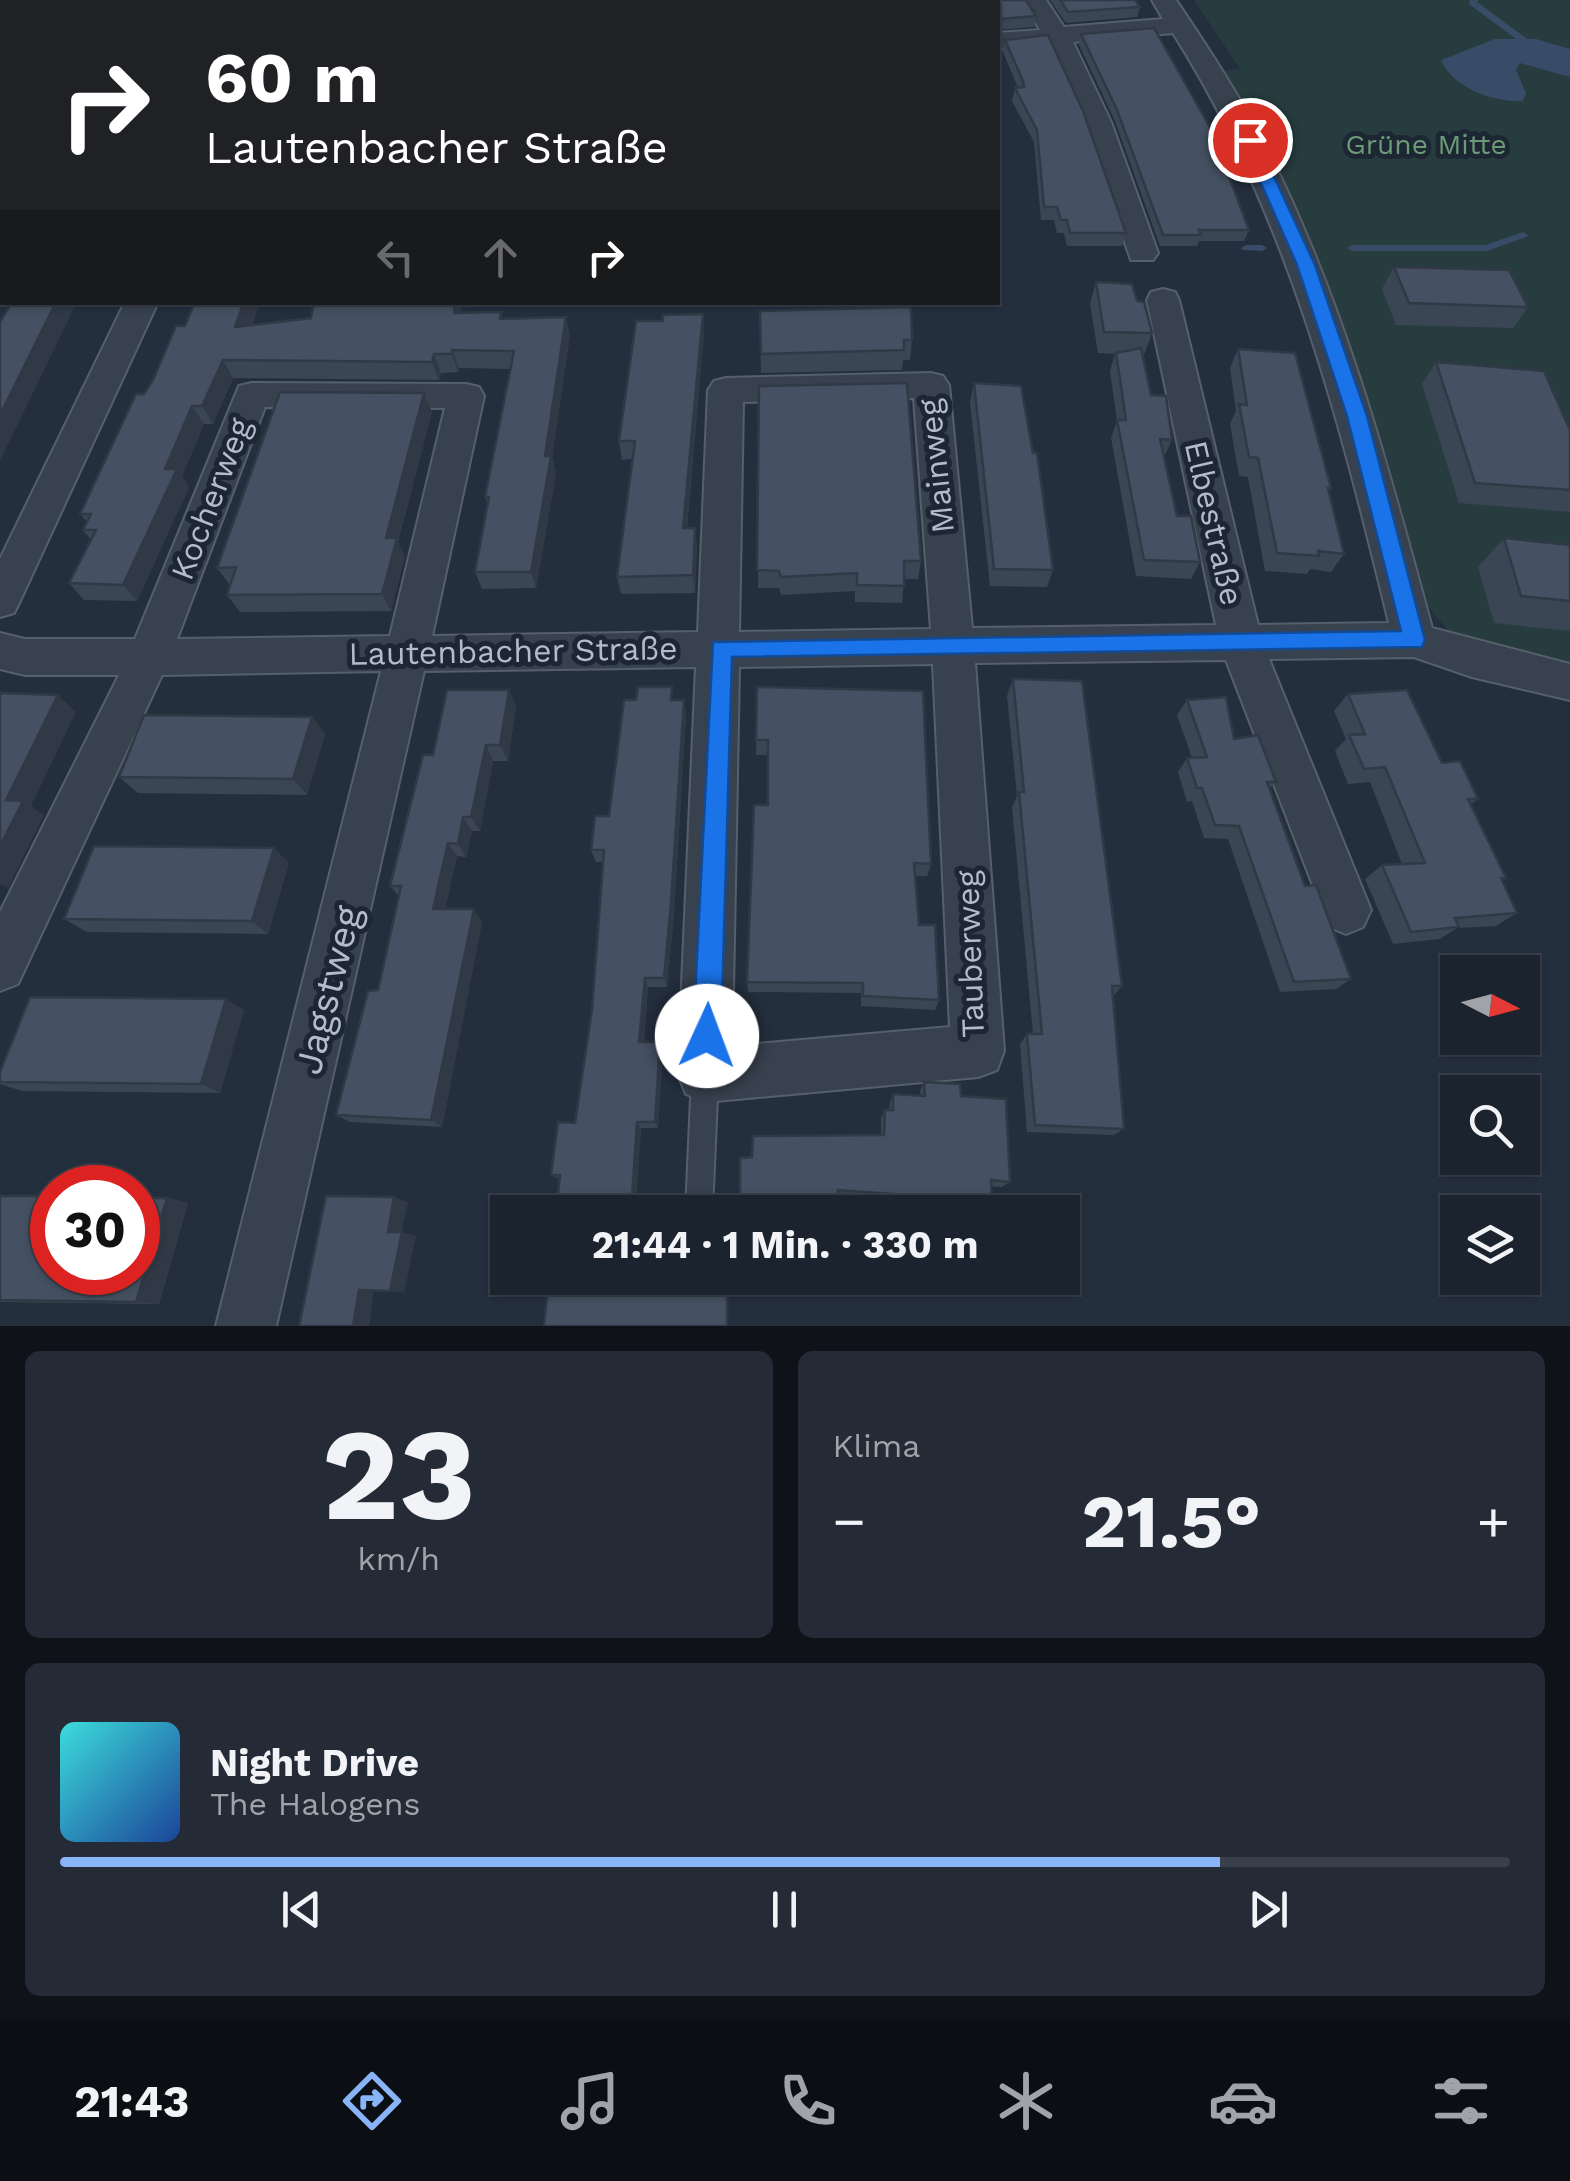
<!DOCTYPE html>
<html lang="de">
<head>
<meta charset="utf-8">
<style>
	:root { --surface:#1b232e; --page:#242b36; --text:#f1f3f6; --muted:#a0a4aa; --line:#39404a; --accent:#8ab4f8 }
	body { margin:0; font-family:"Work Sans",sans-serif; background:var(--page); color:var(--text); height:100vh; display:flex; flex-direction:column; font-size:38px; white-space:nowrap }
	* { box-sizing:border-box; margin:0 }
	p { font-size:32px; color:var(--muted) }
	.icon { flex:none; width:55px; height:55px; fill:none; stroke:currentColor; stroke-width:2; stroke-linecap:round; stroke-linejoin:round }
	.map { position:relative; height:1326px; overflow:hidden }
	.details { display:flex; flex-direction:column; gap:25px; padding:25px; background:#0f1319; flex:1 }
	.details>* { flex:none }
	.guide { position:absolute; left:0px; top:0px; width:1000px; height:305px; box-shadow:0 2px 8px #0004,0 0 0 2px var(--line); background:#202124; color:#fff; overflow:hidden }
	.needle { width:65px; rotate:96deg }
	.fabs { position:absolute; left:1440px; top:955px; display:grid; gap:20px }
	.fabs a { display:grid; place-items:center; width:100px; height:100px; border-radius:0px; background:var(--surface); box-shadow:0 2px 8px #0004,0 0 0 2px var(--line); font-size:50px }
	.speed { position:absolute; left:30px; top:1165px; display:flex; gap:20px; font-size:50px; font-weight:700; text-align:center }
	.speed>* { display:grid; place-content:center; width:130px; height:130px; border-radius:50%; background:var(--surface); box-shadow:0 2px 8px #0004,0 0 0 2px var(--line); line-height:1 }
	.speed .limit { border:15px solid #d22; background:#fff; color:#111 }
	.pin { position:absolute; display:grid; place-items:center; width:85px; height:85px; color:#fff; margin:-42px; border:5px solid #fff; border-radius:50%; box-shadow:0 2px 10px #0007 }
	.me { position:absolute; width:110px; margin:-55px; rotate:2deg; stroke-linejoin:round; filter:drop-shadow(0 0 8px #0008) }
	.turn { display:flex; align-items:center; gap:35px; height:210px; padding:0 40px; font-size:45px }
	.turn .icon { width:130px; height:130px; stroke-width:2.5 }
	.turn b { display:block; font-size:70px; line-height:85px }
	.lanes { display:flex; align-items:center; height:95px; padding:0 40px; background:#0003; justify-content:center; gap:50px; direction:ltr }
	.lanes .off { opacity:.35 }
	.big { font-size:75px; font-weight:700; line-height:1.1 }
	.details .widget { flex:1; display:flex; flex-direction:column; justify-content:center; gap:15px; min-width:0; padding:0 35px; border-radius:15px; background:var(--page) }
	.details .dial { align-items:center; gap:0 }
	.dial b { font-size:130px; line-height:1 }
	.song { display:flex; align-items:center; gap:30px }
	.cover { width:120px; height:120px; border-radius:15px; background:linear-gradient(135deg,hsl(180 70% 55%),hsl(220 70% 35%)) }
	.played { height:10px; border-radius:5px; background:linear-gradient(90deg,var(--accent) 80%,var(--line) 80%) }
	.keys { display:flex; justify-content:space-around; direction:ltr }
	.heat { display:flex; justify-content:space-between; align-items:center; font-size:55px; direction:ltr }
	.details .tiles { flex:1; display:grid; gap:25px; grid-template-columns:1fr 1fr }
	.widget:last-child { grid-column:span 2 }
	.trip { position:absolute; left:490px; top:1195px; width:590px; height:100px; border-radius:0px; background:var(--surface); box-shadow:0 2px 8px #0004,0 0 0 2px var(--line); font-weight:700; line-height:100px; text-align:center }
	.menu { display:flex; height:160px; justify-content:space-around; align-items:center; background:#0b0e12; color:var(--muted) }
	.menu .icon { width:70px; height:70px }
	.menu .selected { color:var(--accent) }
	.menu b { font-size:45px; color:var(--text) }
	.map>svg:first-child { display:block }
	.green { fill:#263c3f }
	.water { fill:#394c67 }
	.lines { fill:none; stroke-linecap:round; stroke-linejoin:round }
	.stream { fill:#394c67; fill-rule:evenodd }
	.lane-casing { stroke:#565f6c; stroke-width:4 }
	.street-casing { stroke:#565f6c; stroke-width:4 }
	.secondary-casing { stroke:#565f6c; stroke-width:4 }
	.lane { fill:#38414e; fill-rule:evenodd }
	.street { fill:#38414e; fill-rule:evenodd }
	.secondary { fill:#465061; fill-rule:evenodd }
	.wall { fill:#3b4654 }
	.shaded-wall { fill:#303945 }
	.building { fill:#455162; stroke:#303945; stroke-width:2.5 }
	.route { fill:#1a73e8; stroke:#114b97; stroke-width:2.5 }
	.labels { text-anchor:middle; stroke-width:10; stroke-linejoin:round; paint-order:stroke }
	.far-park-label { font-size:28px; fill:#6b9a76; stroke:#1d2633 }
	.street-label { font-size:32px; fill:#b4bcc9; stroke:#1d2633 }
	.near-street-label { font-size:38px; fill:#b4bcc9; stroke:#1d2633 }
</style>
</head>
<body>
<div class="map">
<svg width="1570" height="1326" viewBox="0 0 1570 1326">
	<rect width="100%" height="100%" fill="#242f3e"/>
	<!-- green -->
	<polygon class="green" points="1194,0 1570,0 1570,670 1459,643 1424,602 1365,388 1305,224 1223,71 1240,69"/>
	<!-- water -->
	<path class="water" d="M1495,39H1536L1570,49V77L1520,63L1516,70L1526,93L1523,101C1493,102 1454,89 1441,60Z"/>
	<g class="lines">
		<!-- stream -->
		<g class="stream">
			<polygon points="1470,0 1479,0 1477,2 1533,43 1533,47 1527,47 1469,4"/>
			<polygon points="1523,232 1528,235 1526,237 1487,251 1352,251 1347,248 1352,245 1486,245"/>
			<polygon points="1246,245 1262,245 1267,248 1262,251 1243,250 1241,248"/>
		</g>
		<!-- lane casing -->
		<g class="lane-casing">
			<polygon id="lane" points="705,1062 714,1066 718,1075 712,1212 686,1212 692,1075 696,1066"/>
		</g>
		<!-- street casing -->
		<g class="street-casing">
			<g id="street">
				<rect x="229" y="0" width="24" height="2"/>
				<polygon points="815,0 839,0 840,2 816,2"/>
				<path d="M1022,0H1046L1064,27L1163,19L1152,0H1176C1209,49 1241,98 1268,151C1344,301 1388,466 1432,628L1570,664V700L1472,677L1414,657L1269,659L1371,910L1363,927L1346,934L1329,927L1226,660L975,663L1004,1051L997,1070L978,1077L705,1102L686,1094L678,1075L696,667L424,671L276,1326H216L381,671L162,675L18,984L0,991V912L119,675H25L0,669V633L25,639H135L239,386L252,383L466,384L479,387L484,396L432,636L698,632L708,390L714,381L726,378L931,373L943,376L949,385L972,628L1216,625L1147,300L1151,292L1163,289L1175,292L1179,300L1258,625L1389,623C1339,418 1287,213 1173,33L1073,42L1111,122L1158,253L1153,260H1131L1083,122L1048,44L998,49V33L1040,30ZM914,398L931,629L739,632L743,402ZM265,407L445,408L390,636L177,639ZM933,664L950,1027L732,1046L739,667Z"/>
				<polygon points="125,302 158,302 20,601 14,613 0,617 0,559"/>
			</g>
		</g>
		<!-- secondary casing -->
		<g class="secondary-casing">
			<polygon id="secondary" points="3,2 2,29 0,30 0,3"/>
		</g>
		<!-- lane -->
		<use href="#lane" class="lane"/>
		<!-- street -->
		<use href="#street" class="street"/>
		<!-- secondary -->
		<use href="#secondary" class="secondary"/>
	</g>
	<!-- wall -->
	<g class="wall">
		<polygon points="295,0 819,0 819,2 294,2"/>
		<polygon points="975,0 1026,0 1036,16 1034,27 998,30 998,2 977,2"/>
		<polygon points="1050,0 1135,0 1140,7 1137,17 1066,23"/>
		<polygon points="1081,34 1249,230 1244,241 1199,241 1197,246 1160,246 1115,121 1079,45"/>
		<polygon points="1005,40 1126,233 1122,246 1067,246 1064,233 1057,233 1054,220 1041,220 1034,142 1012,101 1015,88 1018,88 1003,52"/>
		<polygon points="1394,267 1528,307 1513,328 1396,325 1382,289"/>
		<polygon points="1096,282 1137,301 1152,333 1144,355 1142,354 1151,395 1172,440 1164,457 1177,516 1200,562 1191,579 1136,576 1111,438 1117,421 1110,371 1115,354 1098,353 1090,304"/>
		<polygon points="195,302 260,302 252,325 311,318 314,302 461,302 461,312 503,319 566,317 570,335 552,457 556,473 536,588 482,589 475,572 488,504 485,497 510,369 459,368 458,372 441,373 439,380 233,378 213,424 204,424 182,476 189,487 137,601 84,600 69,583 91,540 83,530 87,522 80,514 144,394 185,326"/>
		<polygon points="760,311 912,340 910,360 903,360 902,370 761,373"/>
		<polygon points="704,333 687,528 697,545 695,593 621,594 617,577 632,459 622,460 619,441"/>
		<polygon points="1238,349 1331,488 1329,492 1344,554 1331,572 1310,569 1307,574 1265,571 1248,477 1239,476 1230,424 1236,411 1230,368"/>
		<polygon points="1436,362 1570,430 1570,512 1459,503 1422,384"/>
		<polygon points="974,383 1053,570 1047,587 990,586 970,402"/>
		<polygon points="759,386 921,561 918,579 904,579 902,603 855,602 855,591 781,595 779,588 758,588"/>
		<polygon points="424,393 432,412 398,542 405,556 391,611 240,612 227,595 230,585 217,568"/>
		<polygon points="1504,538 1570,545 1570,631 1494,623 1478,567"/>
		<polygon points="1013,679 1122,986 1113,996 1124,1129 1113,1135 1027,1132 1020,1044 1027,1034 1033,1034 1012,807 1017,796 1007,696"/>
		<polygon points="757,687 931,864 927,876 915,876 919,925 939,1000 935,1010 861,1006 861,993 748,992 747,982 768,805 768,755 756,755"/>
		<polygon points="509,690 516,706 508,761 493,761 480,831 472,831 466,857 457,856 445,909 482,922 442,1127 350,1122 336,1115 378,990 399,896 390,886 433,755"/>
		<polygon points="1348,694 1442,763 1478,799 1471,804 1506,878 1502,880 1517,913 1496,926 1457,928 1440,939 1393,944 1365,879 1382,865 1402,864 1370,782 1348,784 1335,751 1346,739 1334,711"/>
		<polygon points="674,700 684,700 686,714 674,914 667,987 648,987 644,1042 660,1042 663,1050 658,1128 641,1128 635,1212 556,1212 560,1179 551,1175 575,1123 592,1010 603,862 596,862 591,850"/>
		<polygon points="1187,700 1234,739 1276,782 1269,789 1305,886 1351,979 1336,989 1280,992 1228,839 1204,838 1192,801 1187,802 1178,772 1187,758 1192,758 1177,715"/>
		<polygon points="312,717 325,734 307,795 138,793 119,777"/>
		<polygon points="289,863 268,934 87,932 64,919"/>
		<polygon points="244,1010 220,1093 22,1091 0,1084 0,1072"/>
		<polygon points="924,1082 961,1096 1010,1182 1002,1187 991,1186 992,1201 985,1206 838,1195 750,1209 741,1209 740,1204 752,1157 881,1135 881,1118 885,1110 889,1110 890,1102 893,1094 920,1096 920,1091"/>
		<polygon points="0,1196 167,1198 188,1203 159,1304 0,1302"/>
		<polygon points="835,1285 833,1287 750,1288 748,1286"/>
	</g>
	<!-- shaded-wall -->
	<g class="shaded-wall">
		<polygon points="56,302 77,302 0,461 0,415"/>
		<polygon points="244,302 260,302 245,345 235,327"/>
		<polygon points="455,302 461,302 460,331 454,313"/>
		<polygon points="703,314 704,333 685,545 683,528"/>
		<polygon points="566,317 570,335 552,457 556,473 536,588 531,572 545,456"/>
		<polygon points="452,350 459,368 458,372 452,354"/>
		<polygon points="434,354 441,373 439,380 432,362"/>
		<polygon points="223,360 233,378 213,424 202,406"/>
		<polygon points="424,393 432,412 398,542 405,556 391,611 382,594 386,538"/>
		<polygon points="192,406 204,424 182,476 189,487 137,601 123,585 165,469"/>
		<polygon points="695,528 697,545 695,593 693,575"/>
		<polygon points="509,690 516,706 508,761 500,745"/>
		<polygon points="58,695 76,712 31,806 44,815 8,888 0,884 0,846 6,800"/>
		<polygon points="684,700 686,714 674,914 667,987 664,978"/>
		<polygon points="312,717 325,734 307,795 293,779"/>
		<polygon points="486,745 493,761 480,831 471,817"/>
		<polygon points="463,817 472,831 466,857 458,844"/>
		<polygon points="448,843 457,856 442,921 433,909"/>
		<polygon points="274,848 289,863 268,934 252,921"/>
		<polygon points="474,909 482,922 442,1127 431,1120"/>
		<polygon points="645,978 648,987 643,1050 639,1042"/>
		<polygon points="226,999 244,1010 220,1093 201,1084"/>
		<polygon points="660,1042 663,1050 658,1128 655,1122"/>
		<polygon points="637,1122 641,1128 635,1212 631,1212"/>
		<polygon points="394,1197 408,1202 401,1235 388,1232"/>
		<polygon points="167,1198 188,1203 159,1304 136,1302"/>
		<polygon points="402,1232 416,1236 404,1293 390,1291"/>
		<polygon points="727,1283 729,1284 728,1326 727,1326"/>
		<polygon points="359,1290 374,1292 369,1326 353,1326"/>
	</g>
	<!-- building -->
	<g class="building">
		<rect x="152" y="0" width="45" height="2"/>
		<polygon points="295,0 574,0 566,1 566,2 294,2"/>
		<polygon points="626,0 819,0 819,2 627,2"/>
		<polygon points="869,0 909,0 910,2 870,2"/>
		<polygon points="983,0 1026,0 1036,16 999,19 998,21 998,2 984,2"/>
		<polygon points="1060,0 1135,0 1140,7 1068,12"/>
		<polygon points="1154,28 1212,131 1249,230 1199,230 1201,235 1163,235 1117,110 1081,34"/>
		<polygon points="1048,35 1083,111 1126,233 1070,233 1067,220 1061,220 1057,207 1044,207 1037,130 1015,88 1024,87 1023,81 1005,40"/>
		<polygon points="1394,267 1509,270 1528,307 1409,303"/>
		<polygon points="1096,282 1132,284 1137,301 1144,302 1152,333 1104,332"/>
		<polygon points="12,302 56,302 0,415 0,322"/>
		<polygon points="195,302 244,302 235,327 311,318 314,302 455,302 454,313 501,312 500,319 566,317 545,456 551,456 531,572 475,572 489,497 485,497 514,351 452,350 452,354 434,354 432,362 223,360 202,406 192,406 165,469 177,469 123,585 69,583 96,530 83,530 91,514 80,514 136,394 144,394 153,380 176,326 185,326"/>
		<polygon points="911,307 912,340 904,340 904,350 761,354 760,311"/>
		<polygon points="703,314 683,528 695,528 693,575 617,577 635,441 619,441 636,321 663,321 663,315"/>
		<polygon points="1141,348 1151,395 1166,396 1172,440 1160,439 1177,516 1191,516 1200,562 1144,560 1117,420 1126,420 1116,353"/>
		<polygon points="1238,349 1295,353 1331,488 1328,488 1344,554 1318,551 1319,556 1277,553 1258,458 1249,457 1239,404 1247,405"/>
		<polygon points="1436,362 1544,371 1570,430 1570,490 1475,483"/>
		<polygon points="907,383 921,561 904,561 904,586 857,585 857,573 781,577 779,571 757,570 759,386"/>
		<polygon points="974,383 1021,386 1033,453 1037,453 1053,570 994,569"/>
		<polygon points="280,392 424,393 386,538 397,538 382,594 227,595 236,567 217,568"/>
		<polygon points="1504,538 1570,545 1570,601 1521,596"/>
		<polygon points="1013,679 1082,681 1122,986 1112,986 1124,1129 1035,1125 1027,1034 1042,1034 1019,792 1024,792"/>
		<polygon points="638,687 672,687 671,700 684,700 671,903 664,978 645,978 639,1042 660,1042 655,1122 637,1122 631,1212 556,1212 560,1175 551,1175 558,1122 575,1123 592,1010 604,850 591,850 595,816 609,816 624,700 636,700"/>
		<polygon points="757,687 923,691 931,864 914,863 919,925 935,925 939,1000 863,996 863,983 747,982 754,805 768,805 768,740 756,740"/>
		<polygon points="447,690 509,690 500,745 486,745 471,817 463,817 458,844 448,843 433,909 474,909 431,1120 336,1115 368,991 378,990 401,886 390,886 423,755 433,755"/>
		<polygon points="1407,690 1442,763 1460,761 1478,799 1468,799 1506,878 1501,878 1517,913 1455,918 1459,927 1411,932 1382,865 1425,863 1385,767 1364,769 1349,735 1365,734 1348,694"/>
		<polygon points="0,693 58,695 6,800 23,801 0,846"/>
		<polygon points="1226,697 1234,739 1258,735 1276,782 1267,782 1305,886 1316,885 1351,979 1294,982 1239,826 1215,825 1202,788 1197,788 1187,758 1207,757 1187,700"/>
		<polygon points="144,715 312,717 293,779 119,777"/>
		<polygon points="94,846 274,848 252,921 64,919"/>
		<polygon points="30,997 226,999 201,1084 0,1082 0,1072"/>
		<polygon points="924,1082 960,1084 961,1096 1006,1099 1010,1182 991,1180 992,1201 838,1190 837,1212 750,1212 750,1205 740,1204 740,1158 752,1157 753,1136 884,1135 885,1110 893,1110 893,1094 925,1096"/>
		<polygon points="0,1196 52,1196 52,1272 138,1272 138,1198 167,1198 136,1302 0,1300"/>
		<polygon points="326,1196 394,1197 388,1232 402,1232 390,1291 359,1290 353,1326 299,1326"/>
		<polygon points="549,1278 646,1278 645,1282 727,1283 727,1326 544,1326"/>
		<polygon points="748,1278 835,1278 835,1285 748,1286"/>
	</g>
	<!-- route -->
	<polygon class="route" points="1250,135 1257,140 1315,265 1367,416 1425,640 1422,647 732,657 721,1036 717,1046 707,1050 697,1046 693,1036 713,642 1401,631 1347,416 1297,265 1242,140"/>
	<g class="labels">
		<!-- far-park labels -->
		<g class="far-park-label">
			<text x="1426" y="154">Grüne Mitte</text>
		</g>
		<!-- street labels -->
		<g class="street-label">
			<text transform="translate(936 466) rotate(-96)" y="11">Mainweg</text>
			<text transform="translate(211 499) rotate(-69)" y="11">Kocherweg</text>
			<text transform="translate(1214 523) rotate(77)" y="11">Elbestraße</text>
			<text transform="translate(513 651) rotate(-1)" y="11">Lautenbacher Straße</text>
			<text transform="translate(970 954) rotate(-92)" y="11">Tauberweg</text>
		</g>
		<!-- near-street labels -->
		<g class="near-street-label">
			<text transform="translate(328 990) rotate(-76)" y="13">Jagstweg</text>
		</g>
	</g>
</svg>
<div class="fabs">
<a><svg class="needle" viewBox="-14 -14 28 28"><path d="M0-13l5 13h-10z" fill="#e53935"/><path d="M0 13l5-13h-10z" fill="#a0a4aa"/></svg></a>
<a><svg class="icon" aria-label="search" viewBox="0 0 24 24"><circle cx="10" cy="10" r="6"/><path d="M15 15l6 6"/></svg></a>
<a><svg class="icon" aria-label="layers" viewBox="0 0 24 24"><path d="M12 4l9 5-9 5-9-5zM3 14l9 5 9-5"/></svg></a>
</div>
<div class="speed"><div class="limit">30</div></div>
<div class="pin" style="left:1250px;top:140px;background:#d93025"><svg class="icon" aria-label="arrive" viewBox="0 0 24 24"><path d="M6 21V4h12l-3 4 3 4H6"/></svg></div>
<svg class="me" style="left:707px;top:1036px" viewBox="-20 -20 40 40"><circle r="19" fill="#fff"/><path d="M0-13L10 11 0 6-10 11z" fill="#1a73e8"/></svg>
<div class="trip">21:44 · 1 Min. · 330 m</div>
<div class="guide">
<div class="turn"><svg class="icon" aria-label="right" viewBox="0 0 24 24"><path d="M7 20v-9h11M14 6l5 5-5 5"/></svg><div><b>60 m</b>Lautenbacher Straße</div></div>
<div class="lanes"><svg class="icon off" aria-label="left" viewBox="0 0 24 24"><path d="M17 20v-9H6M10 6l-5 5 5 5"/></svg><svg class="icon off" aria-label="ahead" viewBox="0 0 24 24"><path d="M12 20V5M6 11l6-6 6 6"/></svg><svg class="icon" aria-label="right" viewBox="0 0 24 24"><path d="M7 20v-9h11M14 6l5 5-5 5"/></svg></div>
</div>
</div>
<section class="details">
<div class="tiles">
<div class="widget dial"><b>23</b><p>km/h</p></div>
<div class="widget"><p>Klima</p>
<div class="heat"><a>−</a><b class="big">21.5°</b><a>+</a></div>
</div>
<div class="widget">
<div class="song"><i class="cover"></i><div><b>Night Drive</b><p>The Halogens</p></div></div>
<div class="played"></div>
<div class="keys"><svg class="icon" aria-label="previous" viewBox="0 0 24 24"><path d="M18 5L8 12l10 7zM5 5v14"/></svg><svg class="icon" aria-label="pause" viewBox="0 0 24 24"><path d="M8 5v14M16 5v14"/></svg><svg class="icon" aria-label="next" viewBox="0 0 24 24"><path d="M6 5l10 7-10 7zM19 5v14"/></svg></div>
</div>
</div>
</section>
<nav class="menu">
<b>21:43</b>
<svg class="icon selected" aria-label="directions" viewBox="0 0 24 24"><path d="M12 3l9 9-9 9-9-9zM9 14v-3h6M13 9l2 2-2 2"/></svg>
<svg class="icon" aria-label="music" viewBox="0 0 24 24"><path d="M9 18V5l10-2v13"/><circle cx="6" cy="18" r="3"/><circle cx="16" cy="16" r="3"/></svg>
<svg class="icon" aria-label="phone" viewBox="0 0 24 24"><path d="M5 4h4l2 5-3 2q2 4 5 5l2-3 5 2v4C11 20 4 13 5 4z"/></svg>
<svg class="icon" aria-label="climate" viewBox="0 0 24 24"><path d="M12 3v18M4 7l16 10M4 17L20 7"/></svg>
<svg class="icon" aria-label="car" viewBox="0 0 24 24"><path d="M5 17H2v-5l4-1 3-4h7l3 4 3 1v5h-3M9 17h6M6 11h13"/><circle cx="7" cy="17" r="2"/><circle cx="17" cy="17" r="2"/></svg>
<svg class="icon" aria-label="filters" viewBox="0 0 24 24"><path d="M4 7h16M4 17h16"/><circle cx="9" cy="7" r="2"/><circle cx="15" cy="17" r="2"/></svg>
</nav>
</body>
</html>
